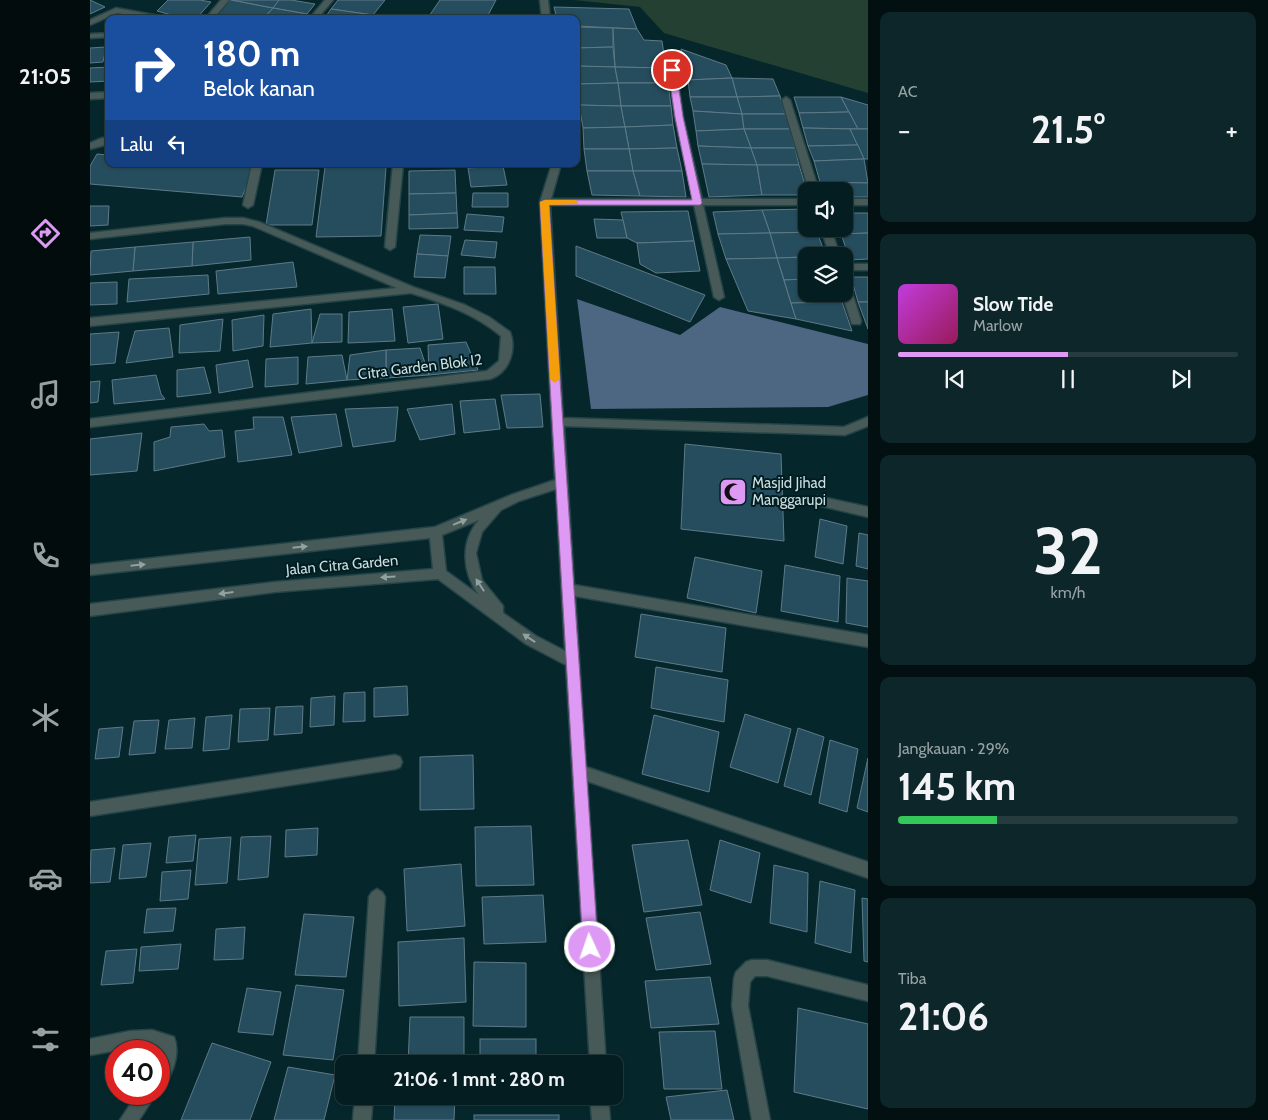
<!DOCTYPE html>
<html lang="id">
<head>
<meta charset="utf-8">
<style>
	:root { --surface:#041d20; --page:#0d2629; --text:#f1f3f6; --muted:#97a2a5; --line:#253b3e; --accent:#dd99f4 }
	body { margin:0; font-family:Cabin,sans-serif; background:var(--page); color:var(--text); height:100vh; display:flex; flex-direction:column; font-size:19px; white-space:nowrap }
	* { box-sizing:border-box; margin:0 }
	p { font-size:16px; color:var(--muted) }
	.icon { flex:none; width:28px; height:28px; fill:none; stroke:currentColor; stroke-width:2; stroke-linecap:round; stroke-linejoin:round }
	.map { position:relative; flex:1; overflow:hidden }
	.sheet { display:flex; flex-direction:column; gap:12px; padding:12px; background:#021012; width:400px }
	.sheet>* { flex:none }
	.top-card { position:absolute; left:15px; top:15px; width:475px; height:152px; border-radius:10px; box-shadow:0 1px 4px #0004,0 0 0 1px var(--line); background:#1a4fa0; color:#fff; overflow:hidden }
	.fabs { position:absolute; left:708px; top:182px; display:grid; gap:10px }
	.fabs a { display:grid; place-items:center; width:55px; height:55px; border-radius:10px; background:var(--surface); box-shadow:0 1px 4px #0004,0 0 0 1px var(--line); font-size:25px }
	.speed { position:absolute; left:15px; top:1040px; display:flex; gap:10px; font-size:25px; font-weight:700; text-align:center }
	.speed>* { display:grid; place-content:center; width:65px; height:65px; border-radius:50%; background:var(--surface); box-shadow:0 1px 4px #0004,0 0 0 1px var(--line); line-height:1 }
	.speed .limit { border:8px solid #d22; background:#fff; color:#111 }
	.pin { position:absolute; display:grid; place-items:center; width:42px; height:42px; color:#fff; margin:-21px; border:2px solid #fff; border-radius:50%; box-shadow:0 1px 5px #0007 }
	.me { position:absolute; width:55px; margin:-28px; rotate:357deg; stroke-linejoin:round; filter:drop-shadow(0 0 4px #0008) }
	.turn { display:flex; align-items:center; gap:18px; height:105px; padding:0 15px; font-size:22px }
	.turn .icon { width:65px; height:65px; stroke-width:2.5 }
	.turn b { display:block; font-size:35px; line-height:42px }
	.then { display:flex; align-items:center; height:48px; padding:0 15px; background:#0003; gap:10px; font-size:19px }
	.big { font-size:38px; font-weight:700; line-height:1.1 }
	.sheet .card { flex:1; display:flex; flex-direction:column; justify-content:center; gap:8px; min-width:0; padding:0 18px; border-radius:10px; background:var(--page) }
	.sheet .dial { align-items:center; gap:0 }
	.dial b { font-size:65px; line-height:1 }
	.song { display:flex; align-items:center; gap:15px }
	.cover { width:60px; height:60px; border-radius:8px; background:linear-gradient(135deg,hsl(290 70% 55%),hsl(330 70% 35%)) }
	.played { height:5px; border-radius:2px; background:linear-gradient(90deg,var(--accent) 50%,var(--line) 50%) }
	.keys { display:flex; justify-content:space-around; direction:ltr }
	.heat { display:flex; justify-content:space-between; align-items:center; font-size:28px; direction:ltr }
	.charge { height:8px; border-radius:4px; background:linear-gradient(90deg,#34c759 29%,var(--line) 0) }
	.trip { position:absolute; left:245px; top:1055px; width:288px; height:50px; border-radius:10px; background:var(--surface); box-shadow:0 1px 4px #0004,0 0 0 1px var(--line); font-weight:700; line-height:50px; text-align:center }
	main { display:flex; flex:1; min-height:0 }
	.tabs { display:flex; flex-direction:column; width:90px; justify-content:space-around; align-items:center; background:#020c0d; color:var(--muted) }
	.tabs .icon { width:35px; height:35px }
	.tabs .active { color:var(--accent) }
	.tabs b { font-size:22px; color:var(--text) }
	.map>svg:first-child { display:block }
	.green { fill:#244032 }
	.water { fill:#4d6681 }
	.building { fill:#264d5e; stroke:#5e7a87 }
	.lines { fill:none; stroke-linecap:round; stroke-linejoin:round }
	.minor-casing { stroke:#254448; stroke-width:3 }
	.minor { fill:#485a57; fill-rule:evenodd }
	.oneway { fill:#90a2a2 }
	.route { fill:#dd99f4; stroke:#90639f }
	.slow { fill:#f59e0b }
	.labels { text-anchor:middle; stroke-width:4; stroke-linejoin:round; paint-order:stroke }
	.street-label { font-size:15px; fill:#cbdddf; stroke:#001d21 }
	.poi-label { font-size:15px; fill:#cbdddf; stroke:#001d21; text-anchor:start }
</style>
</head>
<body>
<main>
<nav class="tabs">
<b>21:05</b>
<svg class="icon active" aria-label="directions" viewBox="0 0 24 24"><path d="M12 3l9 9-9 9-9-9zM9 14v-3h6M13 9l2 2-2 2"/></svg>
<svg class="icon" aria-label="music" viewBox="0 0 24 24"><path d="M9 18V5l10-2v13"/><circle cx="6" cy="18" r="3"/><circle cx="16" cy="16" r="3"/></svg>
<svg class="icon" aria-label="phone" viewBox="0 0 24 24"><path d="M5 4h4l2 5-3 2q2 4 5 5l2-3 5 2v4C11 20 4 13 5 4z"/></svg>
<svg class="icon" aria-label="climate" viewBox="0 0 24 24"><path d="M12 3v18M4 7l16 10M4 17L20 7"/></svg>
<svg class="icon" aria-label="car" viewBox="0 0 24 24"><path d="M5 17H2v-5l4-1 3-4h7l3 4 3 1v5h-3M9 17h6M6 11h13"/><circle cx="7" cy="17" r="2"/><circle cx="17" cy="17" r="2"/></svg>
<svg class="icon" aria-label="filters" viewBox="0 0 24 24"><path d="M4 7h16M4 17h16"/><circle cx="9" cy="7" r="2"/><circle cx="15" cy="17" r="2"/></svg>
</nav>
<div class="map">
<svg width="778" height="1120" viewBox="0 0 778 1120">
	<rect width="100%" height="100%" fill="#05272b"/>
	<!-- green -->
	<polygon class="green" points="484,0 778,0 778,93 574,33 550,7"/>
	<!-- water -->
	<polygon class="water" points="487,299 590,335 630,307 778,344 778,395 738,407 501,409"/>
	<!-- building -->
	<g class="building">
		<polygon points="0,0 15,7 0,14"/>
		<polygon points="78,0 110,0 121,2 106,19 96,19 67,11"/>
		<polygon points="141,0 183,8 173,19 142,19 125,16"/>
		<polygon points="142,0 190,0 183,8"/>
		<polygon points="189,0 201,0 225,4 217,14 183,8"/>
		<polygon points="248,0 295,0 283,15 241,9"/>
		<polygon points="350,0 406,0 396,19 337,19"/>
		<polygon points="464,7 539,9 547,29 486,26 486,19 467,19"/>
		<polygon points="183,8 217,14 213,19 173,19"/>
		<polygon points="241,9 283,15 280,19 234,19"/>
		<polygon points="486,27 523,28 523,47 486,48"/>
		<polygon points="523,28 547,29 554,40 572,41 576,68 525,67"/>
		<polygon points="16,47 13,62 0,63 0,48"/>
		<polygon points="523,47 525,67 486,66 486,48"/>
		<polygon points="591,49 636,65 642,78 598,80"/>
		<polygon points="486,66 525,67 528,83 486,84"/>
		<polygon points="19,67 19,81 0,82 0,68"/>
		<polygon points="525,67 576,68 578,83 528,83"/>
		<polygon points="642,78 683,79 690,96 647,97"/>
		<polygon points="642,78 647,97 600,97 598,80"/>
		<polygon points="528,83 578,83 581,106 531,106"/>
		<polygon points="528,83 531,106 486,105 486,84"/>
		<polygon points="690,96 695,114 652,114 647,97"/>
		<polygon points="600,97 647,97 652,114 603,111"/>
		<polygon points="704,97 751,97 759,112 709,113"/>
		<polygon points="751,97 778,105 778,129 768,129"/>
		<polygon points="489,105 531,106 535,127 493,128"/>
		<polygon points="531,106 581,106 583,125 535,127"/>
		<polygon points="603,111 652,114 654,129 606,131"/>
		<polygon points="759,112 768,129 713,128 709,113"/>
		<polygon points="652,114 695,114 700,129 654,129"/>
		<polygon points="583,125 587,148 539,149 535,127"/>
		<polygon points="535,127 539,149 494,149 493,128"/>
		<polygon points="713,128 760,129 768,145 718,146"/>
		<polygon points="654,129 700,129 705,148 661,148"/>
		<polygon points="654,129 661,148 608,146 606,131"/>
		<polygon points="760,129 778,129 778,159 774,159"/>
		<polygon points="768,145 774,159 724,161 718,146"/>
		<polygon points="608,146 661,148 667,165 612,164"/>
		<polygon points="587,148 592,171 543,171 539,149"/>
		<polygon points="661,148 705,148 709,165 667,165"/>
		<polygon points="494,149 539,149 543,171 497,171"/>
		<polygon points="7,154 19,155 19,164 136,164 165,166 152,197 0,184 0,166"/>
		<polygon points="774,159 778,183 730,182 724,161"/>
		<polygon points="612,164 667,165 672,195 619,197"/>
		<polygon points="667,165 709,165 717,191 716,195 672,195"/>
		<polygon points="413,166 417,185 381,187 378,168"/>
		<polygon points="235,167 296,167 291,236 226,237"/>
		<polygon points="185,170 229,170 222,225 176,225"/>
		<polygon points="365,170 366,193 319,194 319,171"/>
		<polygon points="497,171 543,171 550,196 502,195"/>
		<polygon points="543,171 592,171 596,197 550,196"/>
		<polygon points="730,182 778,183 778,197 754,197 754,191 733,191"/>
		<polygon points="366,193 367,213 319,215 319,194"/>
		<polygon points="383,193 418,193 418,207 382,207"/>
		<polygon points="0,206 19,206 18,225 0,226"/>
		<polygon points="716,209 716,229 726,229 727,232 680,233 672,210"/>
		<polygon points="672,210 680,233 628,234 623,212"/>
		<polygon points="598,211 604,241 547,243 537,238 531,212"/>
		<polygon points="367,213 368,228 319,229 319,215"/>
		<polygon points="754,213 778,213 778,233 751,234 749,229 754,229"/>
		<polygon points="377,214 414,217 412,232 374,230"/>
		<polygon points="504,219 533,220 537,238 507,238"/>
		<polygon points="727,232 736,256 687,258 680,233"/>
		<polygon points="680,233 687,258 636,259 628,234"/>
		<polygon points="778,233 778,259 760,260 751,234"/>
		<polygon points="330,235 361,236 358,256 327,254"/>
		<polygon points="160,237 161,260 102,266 103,242"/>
		<polygon points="375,240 407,242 405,258 371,255"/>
		<polygon points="604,241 610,271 566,273 550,264 547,243"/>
		<polygon points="103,242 102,266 43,271 45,247"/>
		<polygon points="486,246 615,295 600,322 486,276"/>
		<polygon points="45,247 43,271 0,275 1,251"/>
		<polygon points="327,254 358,256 355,278 324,277"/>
		<polygon points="716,257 716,279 694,280 687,258"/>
		<polygon points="687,258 701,303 706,319 658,311 636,259"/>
		<polygon points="203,262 207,287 128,294 126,271"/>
		<polygon points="374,267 405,267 406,294 374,294"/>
		<polygon points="118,275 119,294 37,302 39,279"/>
		<polygon points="761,277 778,277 778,302 768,302"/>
		<polygon points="716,279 716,294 749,294 752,302 701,303 694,280"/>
		<polygon points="27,282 27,304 0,305 0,283"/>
		<polygon points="752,302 762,331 706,319 701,303"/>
		<polygon points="768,302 778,302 778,329"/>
		<polygon points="348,304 353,339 318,343 313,307"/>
		<polygon points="221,309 222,343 180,347 183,314"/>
		<polygon points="302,309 305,341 258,343 259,312"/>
		<polygon points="230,314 252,314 252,342 222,343"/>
		<polygon points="174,315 173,346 143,351 142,320"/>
		<polygon points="133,319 130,351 89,353 90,325"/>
		<polygon points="79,328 83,357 36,363 45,331"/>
		<polygon points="29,332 25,363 0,365 0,334"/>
		<polygon points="376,342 388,370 339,375 338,345"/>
		<polygon points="330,348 339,375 296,378 296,350"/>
		<polygon points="296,350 296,378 257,380 260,355"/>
		<polygon points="252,355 257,380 216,384 218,357"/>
		<polygon points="208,357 208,384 175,387 176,359"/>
		<polygon points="158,360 163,387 129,393 126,365"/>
		<polygon points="114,367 121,393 87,397 87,370"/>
		<polygon points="66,375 71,394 75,399 24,404 22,380"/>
		<polygon points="10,381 8,402 0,403 0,382"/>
		<polygon points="450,394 453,427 417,428 411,395"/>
		<polygon points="405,399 410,429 374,433 370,401"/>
		<polygon points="362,404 365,434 330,440 317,409"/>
		<polygon points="308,407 305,441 263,447 255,409"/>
		<polygon points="246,414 252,446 209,453 201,417"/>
		<polygon points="163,417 193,417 202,455 148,462 145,431 164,429"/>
		<polygon points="114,424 119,431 132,430 135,457 64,471 64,442 80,437 81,427"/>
		<polygon points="52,433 47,471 0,475 0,439"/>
		<polygon points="595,444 691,454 694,541 591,529"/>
		<polygon points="730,519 757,526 753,564 725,557"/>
		<polygon points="769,533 778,535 778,569 766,566"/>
		<polygon points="605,557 672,571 666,613 597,598"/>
		<polygon points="695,565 750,576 748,622 691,611"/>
		<polygon points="757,578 778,581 778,627 756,623"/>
		<polygon points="551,614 636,628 632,672 545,657"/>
		<polygon points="566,667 638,680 634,722 561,708"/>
		<polygon points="317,686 318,715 284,717 284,688"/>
		<polygon points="275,692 275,721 253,722 254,693"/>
		<polygon points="245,696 244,725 220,727 221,698"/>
		<polygon points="213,706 212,733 184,735 186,707"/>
		<polygon points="180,708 178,740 148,742 150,709"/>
		<polygon points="655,714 701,729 688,783 640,767"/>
		<polygon points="142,715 139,749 113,751 116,717"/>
		<polygon points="564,715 629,732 619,792 552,774"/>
		<polygon points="105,718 102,748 75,749 79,720"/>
		<polygon points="69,720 65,753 39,755 44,721"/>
		<polygon points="33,727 29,757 5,759 9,729"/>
		<polygon points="708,728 734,737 721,795 694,786"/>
		<polygon points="740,740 768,749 757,812 729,803"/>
		<polygon points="383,755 384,809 330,810 330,757"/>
		<polygon points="778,758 778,812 767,808"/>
		<polygon points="441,826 444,885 386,886 385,827"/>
		<polygon points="228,828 227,855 195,857 196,830"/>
		<polygon points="106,835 103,861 76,863 79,837"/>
		<polygon points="181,836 178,877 148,880 151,837"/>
		<polygon points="141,837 137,883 105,885 109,839"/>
		<polygon points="598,840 612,905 554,912 542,845"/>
		<polygon points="630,840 670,853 661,903 620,890"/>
		<polygon points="61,843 56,877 29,879 33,845"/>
		<polygon points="25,848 20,882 0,883 1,850"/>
		<polygon points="371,864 375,926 317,931 314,869"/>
		<polygon points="684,865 718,873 717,932 680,923"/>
		<polygon points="101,870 98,899 70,901 72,872"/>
		<polygon points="730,881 765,890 761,953 725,943"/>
		<polygon points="453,895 456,942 394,944 392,897"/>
		<polygon points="772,898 778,899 778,962 774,961"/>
		<polygon points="86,908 83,931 54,933 57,909"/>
		<polygon points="610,912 621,964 566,970 556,918"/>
		<polygon points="214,914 264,917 256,977 205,975"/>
		<polygon points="155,927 153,959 124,960 126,929"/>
		<polygon points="374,938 376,1002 309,1006 308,942"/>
		<polygon points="91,944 88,969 49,971 51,947"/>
		<polygon points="47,949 43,983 11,985 16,951"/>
		<polygon points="384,962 436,963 436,1027 383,1026"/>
		<polygon points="620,977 629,1024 561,1028 555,981"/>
		<polygon points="206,985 254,990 243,1060 193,1055"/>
		<polygon points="157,988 191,992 183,1035 148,1032"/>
		<polygon points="708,1008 778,1024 778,1109 704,1092"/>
		<polygon points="320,1017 374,1017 374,1064 318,1064"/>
		<polygon points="625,1031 632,1089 574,1089 569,1032"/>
		<rect x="390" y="1039" width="56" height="25"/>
		<polygon points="122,1043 181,1062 160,1120 91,1120"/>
		<polygon points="198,1067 245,1075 234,1120 184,1120"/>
		<polygon points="637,1090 644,1120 581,1120 576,1097"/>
		<rect x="390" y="1096" width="57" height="2"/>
		<polygon points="365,1097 364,1120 304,1120 305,1098"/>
		<rect x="384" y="1115" width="85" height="5"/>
	</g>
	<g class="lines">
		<!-- minor casing -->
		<g class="minor-casing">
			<g id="minor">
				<polygon points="131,0 139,0 123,19 115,19"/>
				<polygon points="235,0 243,0 227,19 219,19"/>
				<polygon points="450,0 458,0 460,19 452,19"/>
				<polygon points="26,8 75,17 79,19 61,19 27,13 0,25 0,20"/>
				<polygon points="19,33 19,37 0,38 0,34"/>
				<path d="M577,53L584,55L593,117L612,199H716V205H613L634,297L629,300L624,297L604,205H460L473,418L754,427L778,417V426L755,435L474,426L484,585L778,635V647L485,596L496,767L778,862V878L497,781L516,1064H500L476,665L436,644L348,579L185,592L0,616V604L185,582L343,569L340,538L0,575V565L345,527L421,495L465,480L450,202L462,164H471L461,199H603L585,117ZM466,489L475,651L446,636L413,613V606L392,580L386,553L392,532L411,510L429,501ZM389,520C370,541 372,573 389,595L356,571L352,535Z"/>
				<polygon points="19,92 19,98 0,99 0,93"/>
				<polygon points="696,97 700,100 729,191 719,191 692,100"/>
				<polygon points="12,138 19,138 19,144 0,149 0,143"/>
				<polygon points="162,164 172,164 163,205 158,208 153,205"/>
				<polygon points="303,164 313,164 305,247 300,250 295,247"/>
				<rect x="754" y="199" width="24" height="6"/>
				<path d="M135,218H153L169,222L323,287L375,305L399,317L420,332C427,350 419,373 400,379L0,427V419L397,371L409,361L411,336C385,314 353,303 321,293L0,326V318L307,288L163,226L153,224H135L0,239V233Z"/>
				<polygon points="731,229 741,229 750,256 740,256"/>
				<rect x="754" y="264" width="24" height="6"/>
				<polygon points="754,280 759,283 771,321 770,324 762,324 752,294"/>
				<polygon points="727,496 778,507 778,517 723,504 721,501 723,498"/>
				<polygon points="305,755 310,757 312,762 310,767 305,769 0,816 0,802"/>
				<polygon points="287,889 292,892 295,897 284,1064 268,1064 279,897 282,892"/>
				<polygon points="662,960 677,960 778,985 778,1001 677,976 665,976 660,982 658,1006 680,1120 662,1120 642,1006 644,978 646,972 656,962"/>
				<path d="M62,1030L84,1037C90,1052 84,1071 75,1084L69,1086L70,1048H40L0,1055V1039L40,1031Z"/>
				<polygon points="47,1094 66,1094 49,1120 30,1120"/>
				<polygon points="265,1096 283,1096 281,1120 263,1120"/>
				<polygon points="500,1096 518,1096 520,1120 502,1120"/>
			</g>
		</g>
		<!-- minor -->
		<use href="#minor" class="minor"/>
	</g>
	<!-- one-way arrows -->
	<defs><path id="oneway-solid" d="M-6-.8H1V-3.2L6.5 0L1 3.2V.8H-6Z" transform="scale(1.25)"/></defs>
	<g class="oneway">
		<use href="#oneway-solid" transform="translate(370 522) rotate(-22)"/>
		<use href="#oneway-solid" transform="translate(210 547) rotate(-6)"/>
		<use href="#oneway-solid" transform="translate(48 565) rotate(-6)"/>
		<use href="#oneway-solid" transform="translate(298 577) rotate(176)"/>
		<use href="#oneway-solid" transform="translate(390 585) rotate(-123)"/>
		<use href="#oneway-solid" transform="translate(136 593) rotate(173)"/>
		<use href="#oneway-solid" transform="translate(439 638) rotate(-146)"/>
	</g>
	<!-- route -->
	<path class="route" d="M582,68L586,70L593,117L612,203L610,205H459C474,453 492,700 508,947L505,952L500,954L495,952L493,947C479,699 463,451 450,202L455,200H602L585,117L578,70Z"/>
	<!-- slow -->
	<polygon class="slow" points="484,200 488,201 488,204 459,205 470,379 465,383 460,379 450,202 455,200"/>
	<!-- icons -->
	<defs>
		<g id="mosque-square" transform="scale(1.4375)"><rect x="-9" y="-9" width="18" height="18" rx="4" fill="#dd99f4" stroke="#001d21"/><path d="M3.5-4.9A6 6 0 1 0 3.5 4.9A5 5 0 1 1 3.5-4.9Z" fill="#111"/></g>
	</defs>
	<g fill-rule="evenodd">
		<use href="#mosque-square" x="643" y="492"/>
	</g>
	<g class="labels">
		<!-- street labels -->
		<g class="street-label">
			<text transform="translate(330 367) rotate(-7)" y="5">Citra Garden Blok I2</text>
			<text transform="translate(252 565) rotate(-5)" y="5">Jalan Citra Garden</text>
		</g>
		<!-- poi labels -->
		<g class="poi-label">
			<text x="662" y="488">Masjid Jihad<tspan x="662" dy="17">Manggarupi</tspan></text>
		</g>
	</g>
</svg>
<div class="fabs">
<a><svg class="icon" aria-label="sound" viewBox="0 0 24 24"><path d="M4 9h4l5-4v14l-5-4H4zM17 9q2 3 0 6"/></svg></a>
<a><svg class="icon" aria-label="layers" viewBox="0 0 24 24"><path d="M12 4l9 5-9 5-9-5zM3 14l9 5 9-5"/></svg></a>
</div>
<div class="speed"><div class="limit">40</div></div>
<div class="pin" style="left:582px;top:70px;background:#d93025"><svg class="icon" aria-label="arrive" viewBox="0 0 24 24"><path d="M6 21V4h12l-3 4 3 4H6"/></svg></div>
<svg class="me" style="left:500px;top:947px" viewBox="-20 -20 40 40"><circle r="17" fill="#dd99f4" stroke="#fff" stroke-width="3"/><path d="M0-11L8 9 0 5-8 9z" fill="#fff"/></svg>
<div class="trip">21:06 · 1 mnt · 280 m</div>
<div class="top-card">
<div class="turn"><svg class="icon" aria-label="right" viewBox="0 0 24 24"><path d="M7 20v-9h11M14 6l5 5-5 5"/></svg><div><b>180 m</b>Belok kanan</div></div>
<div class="then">Lalu<svg class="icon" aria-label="left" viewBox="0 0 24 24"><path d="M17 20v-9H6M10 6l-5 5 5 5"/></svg></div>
</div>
</div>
<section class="sheet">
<div class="card"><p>AC</p>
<div class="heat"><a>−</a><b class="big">21.5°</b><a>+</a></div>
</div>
<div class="card">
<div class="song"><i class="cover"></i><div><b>Slow Tide</b><p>Marlow</p></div></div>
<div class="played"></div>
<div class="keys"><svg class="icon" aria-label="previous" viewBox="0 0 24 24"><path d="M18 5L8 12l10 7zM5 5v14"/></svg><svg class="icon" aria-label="pause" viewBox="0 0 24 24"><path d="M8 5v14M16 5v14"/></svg><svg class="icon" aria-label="next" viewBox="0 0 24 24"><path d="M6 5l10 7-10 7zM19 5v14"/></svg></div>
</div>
<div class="card dial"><b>32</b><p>km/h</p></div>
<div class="card"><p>Jangkauan · 29%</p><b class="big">145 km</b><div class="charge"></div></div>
<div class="card"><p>Tiba</p><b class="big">21:06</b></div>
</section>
</main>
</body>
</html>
